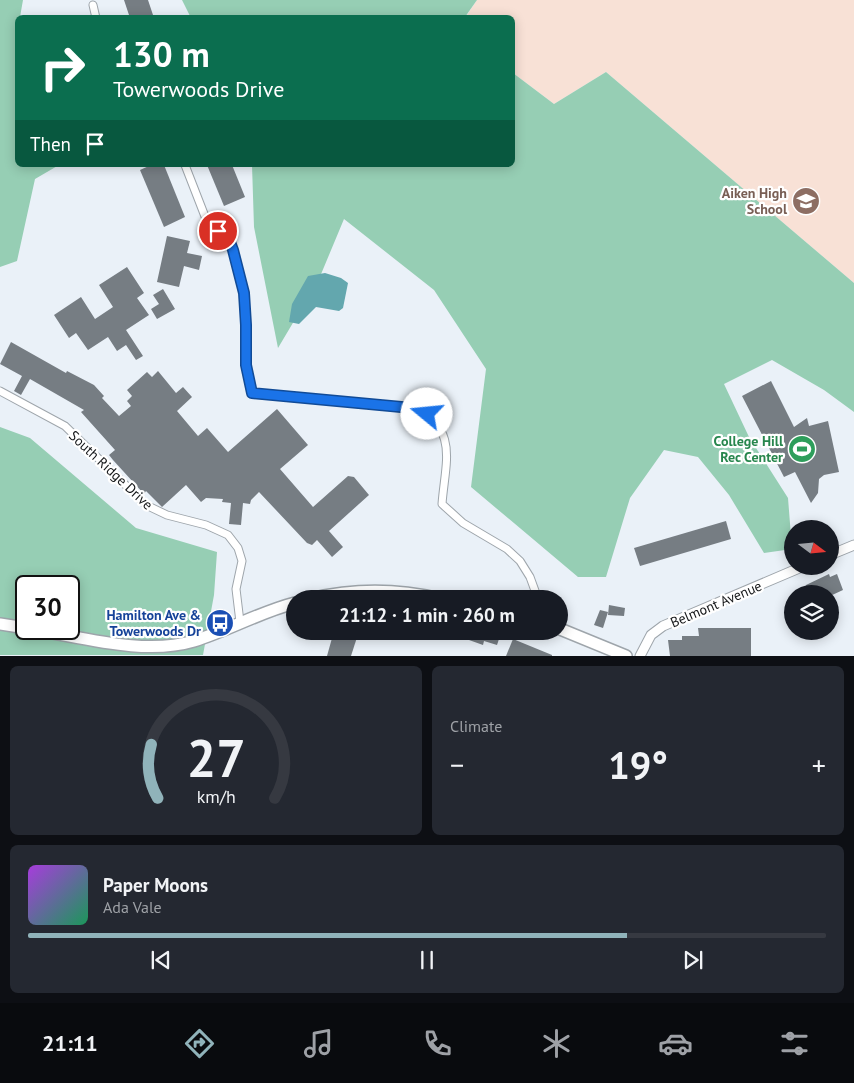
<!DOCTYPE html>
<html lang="en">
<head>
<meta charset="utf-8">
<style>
	:root { --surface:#171b24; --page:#242831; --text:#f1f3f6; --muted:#9ea1a6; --line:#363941; --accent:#90b3ba }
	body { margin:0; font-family:"PT Sans",sans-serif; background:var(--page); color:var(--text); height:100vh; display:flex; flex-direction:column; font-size:19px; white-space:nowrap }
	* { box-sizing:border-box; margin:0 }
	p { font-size:16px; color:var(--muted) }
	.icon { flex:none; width:28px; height:28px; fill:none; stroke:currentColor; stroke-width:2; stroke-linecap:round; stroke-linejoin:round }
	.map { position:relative; height:656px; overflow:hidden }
	.drawer { display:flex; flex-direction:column; gap:10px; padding:10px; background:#0d0f14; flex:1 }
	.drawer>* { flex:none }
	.hud { position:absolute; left:15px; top:15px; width:500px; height:152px; border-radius:8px; box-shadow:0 2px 12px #0003; background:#0b6e4f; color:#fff; overflow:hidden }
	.needle { width:32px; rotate:106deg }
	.controls { position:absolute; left:784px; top:520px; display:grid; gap:10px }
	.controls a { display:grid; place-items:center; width:55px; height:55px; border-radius:50%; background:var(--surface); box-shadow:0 2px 12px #0003; font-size:25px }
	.speed { position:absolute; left:15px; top:575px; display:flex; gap:10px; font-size:25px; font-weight:700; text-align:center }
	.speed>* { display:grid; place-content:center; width:65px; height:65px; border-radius:50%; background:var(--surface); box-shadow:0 2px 12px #0003; line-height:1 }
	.speed .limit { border:2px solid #111; border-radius:8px; background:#fff; color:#111 }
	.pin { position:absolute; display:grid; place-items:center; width:42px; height:42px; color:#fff; margin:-21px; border:2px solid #fff; border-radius:50%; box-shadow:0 1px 5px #0007 }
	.me { position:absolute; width:55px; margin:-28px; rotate:287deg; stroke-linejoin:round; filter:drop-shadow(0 0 4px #0008) }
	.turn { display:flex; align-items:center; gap:18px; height:105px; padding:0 15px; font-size:22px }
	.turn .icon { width:65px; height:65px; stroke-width:2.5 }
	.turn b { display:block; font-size:35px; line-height:42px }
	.then { display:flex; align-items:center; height:48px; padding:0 15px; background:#0003; gap:10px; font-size:19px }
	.big { font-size:38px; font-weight:800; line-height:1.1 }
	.drawer .card { flex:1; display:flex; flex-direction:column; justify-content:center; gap:8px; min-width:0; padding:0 18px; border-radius:8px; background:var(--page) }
	.drawer .dial { align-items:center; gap:0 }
	.dial svg { height:130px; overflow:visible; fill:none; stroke:var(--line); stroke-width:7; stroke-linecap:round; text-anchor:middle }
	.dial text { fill:var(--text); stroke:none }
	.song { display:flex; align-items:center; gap:15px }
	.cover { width:60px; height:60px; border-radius:8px; background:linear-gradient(135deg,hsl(280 70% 55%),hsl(150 70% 35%)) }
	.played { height:5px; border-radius:2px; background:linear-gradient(90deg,var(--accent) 75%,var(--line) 75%) }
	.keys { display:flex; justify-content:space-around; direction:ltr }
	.heat { display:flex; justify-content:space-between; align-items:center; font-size:28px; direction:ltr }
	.drawer .tiles { flex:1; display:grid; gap:10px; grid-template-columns:1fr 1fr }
	.card:last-child { grid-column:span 2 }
	.trip { position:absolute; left:286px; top:590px; width:282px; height:50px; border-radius:25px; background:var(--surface); box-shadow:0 2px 12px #0003; font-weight:800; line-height:50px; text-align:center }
	.menu { display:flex; height:80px; justify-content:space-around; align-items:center; background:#090b0e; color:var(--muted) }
	.menu .icon { width:35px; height:35px }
	.menu .active { color:var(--accent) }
	.menu b { font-size:22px; color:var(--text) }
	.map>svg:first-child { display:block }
	.education { fill:#f8e1d6 }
	.forest { fill:#96ceb4; fill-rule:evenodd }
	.water { fill:#63a7ae }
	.building { fill:#767d83 }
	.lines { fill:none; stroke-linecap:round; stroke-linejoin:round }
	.minor-casing { stroke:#9ea5ab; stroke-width:9 }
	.tertiary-casing { stroke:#9ea5ab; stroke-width:11 }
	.primary-casing { stroke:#9ea5ab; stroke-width:14 }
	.minor { stroke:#fff; stroke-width:7 }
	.tertiary { stroke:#fff; stroke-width:9 }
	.primary { stroke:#fff; stroke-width:11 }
	.route-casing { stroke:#114b97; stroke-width:12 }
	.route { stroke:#1a73e8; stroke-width:9 }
	.labels { text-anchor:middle; stroke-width:4.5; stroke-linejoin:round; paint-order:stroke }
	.education-label { font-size:14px; font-weight:bold; fill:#785e54; stroke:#fff; text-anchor:end }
	.leisure-label { font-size:14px; font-weight:bold; fill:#27864d; stroke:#fff; text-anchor:end }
	.street-label { font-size:14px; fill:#141618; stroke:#fff }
	.transit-label { font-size:14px; font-weight:bold; fill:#164399; stroke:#fff; text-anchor:end }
</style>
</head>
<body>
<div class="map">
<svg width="854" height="656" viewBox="0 0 854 656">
	<rect width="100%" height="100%" fill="#eaf1f8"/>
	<!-- education -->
	<polygon class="education" points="477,0 854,0 854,283 606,72 554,104 513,73 512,18 465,18"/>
	<!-- forest -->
	<g class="forest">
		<polygon points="0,0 23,0 20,17 18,18 18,165 59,165 35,179 17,261 0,267"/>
		<polygon points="182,0 477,0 465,17 191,18"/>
		<polygon points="606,72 854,283 854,412 824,390 772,360 724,384 749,437 788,498 792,549 764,553 729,495 698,457 664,450 630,498 606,577 578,577 471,487 486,369 434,290 344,219 319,279 278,348 254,227 252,165 512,165 513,73 554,104"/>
		<path d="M0,427L30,438L136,528L217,552L214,595L203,655H0ZM26,586H69V629H26Z"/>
	</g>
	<!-- water -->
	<polygon class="water" points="325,273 341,278 348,283 343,308 339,311 316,307 299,324 289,322 292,304 308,276"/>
	<!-- building -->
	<g class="building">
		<polygon points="124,0 148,0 154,18 130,18"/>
		<polygon points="151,165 164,165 185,217 164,227 140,170"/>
		<polygon points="207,165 232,165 245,197 224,206"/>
		<polygon points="167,236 190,241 187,253 202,256 199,270 184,266 179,287 157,282"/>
		<polygon points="127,267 144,293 137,298 149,315 126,330 143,356 136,360 126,345 117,351 108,337 88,350 76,333 69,338 54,315 81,297 95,319 113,307 99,285"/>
		<polygon points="163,289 175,309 157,319 151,309 159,304 153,295"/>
		<polygon points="11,342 66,373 67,371 94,385 104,396 102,398 119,416 131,406 127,401 132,396 127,390 147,372 152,377 158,371 176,393 183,387 192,397 177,411 198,436 207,428 228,452 277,409 308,445 280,469 313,507 348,476 354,477 369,495 329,531 343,547 332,557 317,540 312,545 307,543 259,492 251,500 250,504 243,503 241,525 229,524 231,503 222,502 223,499 206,498 201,502 186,485 162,507 146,491 144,494 113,460 109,455 115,450 81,412 84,410 30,379 21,395 14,391 22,376 0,364"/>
		<polygon points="771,381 794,427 807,418 809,426 828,421 839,472 824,475 819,479 818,493 811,503 795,472 784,477 742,396"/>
		<polygon points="726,521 731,539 640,566 634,548"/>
		<polygon points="829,574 830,577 837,574 843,590 830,596 830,594 808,594 806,585"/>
		<polygon points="609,605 625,608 624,616 608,615"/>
		<polygon points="600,610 608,612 603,628 594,625"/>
		<polygon points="698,628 751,628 751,656 670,656 668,640 682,640 682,636 699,636"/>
		<polygon points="334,631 359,631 351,656 327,656"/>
		<polygon points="472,631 494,631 501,633 497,645 484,641 483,645 469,640"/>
		<polygon points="513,639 552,655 552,656 506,656"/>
	</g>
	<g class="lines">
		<!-- minor casing -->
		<g class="minor-casing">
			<g id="minor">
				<polyline points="93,5 96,18"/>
				<path d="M185,165L206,219L230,242L233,250L244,293L246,325V365L252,393L412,408C460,427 445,463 442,504L463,523L507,549L520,561L530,577L538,599"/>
				<polyline points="0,391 65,426 146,505 167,515 206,525 228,535 238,548 242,561 236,589 240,622"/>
			</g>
		</g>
		<!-- tertiary casing -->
		<g class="tertiary-casing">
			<g id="tertiary">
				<polyline points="830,555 854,545"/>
				<polyline points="640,656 651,635 663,626 804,566"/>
			</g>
		</g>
		<!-- primary casing -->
		<g class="primary-casing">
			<g id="primary">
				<path d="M310,599C352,589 398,589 440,599"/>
				<polyline points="0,624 26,628"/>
				<path d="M31,629C82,637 144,656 194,641C229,630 260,612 295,603"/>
				<polyline points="560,629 626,656"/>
			</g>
		</g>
		<!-- minor -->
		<use href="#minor" class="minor"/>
		<!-- tertiary -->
		<use href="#tertiary" class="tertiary"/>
		<!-- primary -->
		<use href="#primary" class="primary"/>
	</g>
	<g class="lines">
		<!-- route casing -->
		<g class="route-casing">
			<polyline id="route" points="218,231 230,242 233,250 244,293 246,325 246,365 252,393 412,408 427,414"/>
		</g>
		<!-- route -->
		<use href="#route" class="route"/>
	</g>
	<!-- icons -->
	<defs>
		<g id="school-disc" transform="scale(1.4375)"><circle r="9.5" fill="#8d6e63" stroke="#fff"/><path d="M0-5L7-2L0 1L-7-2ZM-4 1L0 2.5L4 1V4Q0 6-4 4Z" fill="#fff"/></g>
		<g id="stadium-disc" transform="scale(1.4375)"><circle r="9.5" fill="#2e9e5b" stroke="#fff"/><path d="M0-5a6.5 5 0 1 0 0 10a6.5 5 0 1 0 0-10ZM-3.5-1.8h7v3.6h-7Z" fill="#fff"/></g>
		<g id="bus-disc" transform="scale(1.4375)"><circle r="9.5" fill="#1a4fb4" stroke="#fff"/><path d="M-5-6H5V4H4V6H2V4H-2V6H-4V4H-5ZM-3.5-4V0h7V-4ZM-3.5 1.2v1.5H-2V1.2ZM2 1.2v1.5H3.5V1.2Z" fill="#fff"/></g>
	</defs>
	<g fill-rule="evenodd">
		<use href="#school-disc" x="806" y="201"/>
		<use href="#stadium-disc" x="802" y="449"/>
		<use href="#bus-disc" x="220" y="623"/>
	</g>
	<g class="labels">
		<!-- education labels -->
		<g class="education-label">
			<text x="787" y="198">Aiken High<tspan x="787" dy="16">School</tspan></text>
		</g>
		<!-- leisure labels -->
		<g class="leisure-label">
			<text x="783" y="446">College Hill<tspan x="783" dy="16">Rec Center</tspan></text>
		</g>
		<!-- street labels -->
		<g class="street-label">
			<text transform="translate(111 470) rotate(43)" y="5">South Ridge Drive</text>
			<text transform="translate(716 604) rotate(-23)" y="5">Belmont Avenue</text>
		</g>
		<!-- transit labels -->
		<g class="transit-label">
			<text x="201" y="620">Hamilton Ave &amp;<tspan x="201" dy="16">Towerwoods Dr</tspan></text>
		</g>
	</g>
</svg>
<div class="controls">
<a><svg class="needle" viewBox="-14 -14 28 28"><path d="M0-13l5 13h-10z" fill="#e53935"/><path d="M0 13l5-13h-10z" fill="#9ea1a6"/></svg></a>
<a><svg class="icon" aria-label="layers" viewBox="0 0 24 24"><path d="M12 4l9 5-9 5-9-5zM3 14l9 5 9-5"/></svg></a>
</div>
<div class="speed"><div class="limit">30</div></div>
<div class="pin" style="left:218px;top:231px;background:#d93025"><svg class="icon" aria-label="arrive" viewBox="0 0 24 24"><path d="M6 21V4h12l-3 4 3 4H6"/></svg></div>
<svg class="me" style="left:427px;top:414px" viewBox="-20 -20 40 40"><circle r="19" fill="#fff"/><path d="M0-13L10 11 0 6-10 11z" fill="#1a73e8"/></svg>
<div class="trip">21:12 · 1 min · 260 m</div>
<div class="hud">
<div class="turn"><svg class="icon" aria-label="right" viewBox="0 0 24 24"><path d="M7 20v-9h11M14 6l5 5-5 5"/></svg><div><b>130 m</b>Towerwoods Drive</div></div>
<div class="then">Then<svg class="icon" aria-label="arrive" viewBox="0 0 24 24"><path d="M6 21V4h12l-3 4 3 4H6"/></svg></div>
</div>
</div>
<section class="drawer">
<div class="tiles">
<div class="card dial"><svg viewBox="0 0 100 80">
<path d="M14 69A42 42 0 1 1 86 69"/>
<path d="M14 69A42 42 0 0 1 10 36" stroke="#90b3ba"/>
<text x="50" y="56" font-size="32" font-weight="700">27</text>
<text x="50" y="72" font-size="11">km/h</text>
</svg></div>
<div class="card"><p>Climate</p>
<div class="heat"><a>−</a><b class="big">19°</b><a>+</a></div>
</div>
<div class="card">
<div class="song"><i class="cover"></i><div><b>Paper Moons</b><p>Ada Vale</p></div></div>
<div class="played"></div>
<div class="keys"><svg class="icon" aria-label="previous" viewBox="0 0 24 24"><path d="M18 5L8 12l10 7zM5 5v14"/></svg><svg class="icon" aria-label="pause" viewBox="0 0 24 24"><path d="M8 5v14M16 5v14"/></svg><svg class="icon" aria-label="next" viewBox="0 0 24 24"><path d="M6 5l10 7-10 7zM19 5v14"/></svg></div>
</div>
</div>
</section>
<nav class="menu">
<b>21:11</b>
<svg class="icon active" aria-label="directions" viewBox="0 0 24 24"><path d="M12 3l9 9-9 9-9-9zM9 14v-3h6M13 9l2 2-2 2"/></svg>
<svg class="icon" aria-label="music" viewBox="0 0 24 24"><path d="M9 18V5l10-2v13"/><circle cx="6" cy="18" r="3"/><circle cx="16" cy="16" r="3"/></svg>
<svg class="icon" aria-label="phone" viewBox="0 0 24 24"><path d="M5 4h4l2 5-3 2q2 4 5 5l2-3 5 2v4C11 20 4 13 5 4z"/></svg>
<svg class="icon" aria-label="climate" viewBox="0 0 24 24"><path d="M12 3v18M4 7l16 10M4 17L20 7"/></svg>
<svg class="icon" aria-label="car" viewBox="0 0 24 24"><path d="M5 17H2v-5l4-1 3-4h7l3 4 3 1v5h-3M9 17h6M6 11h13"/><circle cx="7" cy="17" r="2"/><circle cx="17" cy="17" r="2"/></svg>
<svg class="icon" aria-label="filters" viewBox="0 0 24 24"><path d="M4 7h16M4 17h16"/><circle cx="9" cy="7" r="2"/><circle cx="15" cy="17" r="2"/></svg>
</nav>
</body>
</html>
